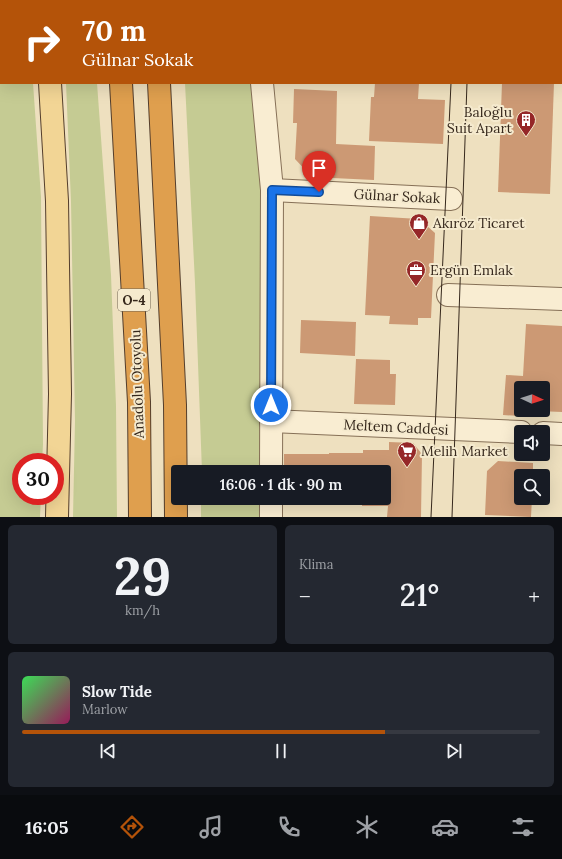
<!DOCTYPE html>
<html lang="tr">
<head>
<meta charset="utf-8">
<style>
	:root { --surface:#171b24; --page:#242831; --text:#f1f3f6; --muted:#9ea1a6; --line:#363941; --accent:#b45309 }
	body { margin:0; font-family:Lora,serif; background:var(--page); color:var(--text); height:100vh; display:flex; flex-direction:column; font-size:15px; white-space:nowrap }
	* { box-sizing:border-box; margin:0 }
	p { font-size:13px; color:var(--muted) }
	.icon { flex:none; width:22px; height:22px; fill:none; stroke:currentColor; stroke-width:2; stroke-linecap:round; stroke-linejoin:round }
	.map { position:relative; height:517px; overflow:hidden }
	.side { display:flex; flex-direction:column; gap:8px; padding:8px; background:#0d0f14; flex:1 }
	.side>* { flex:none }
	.top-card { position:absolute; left:0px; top:0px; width:562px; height:84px; box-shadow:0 4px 16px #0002; background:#b45309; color:#fff; overflow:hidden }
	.needle { width:26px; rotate:93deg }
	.fabs { position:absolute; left:514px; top:381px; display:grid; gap:8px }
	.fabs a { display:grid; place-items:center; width:36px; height:36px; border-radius:4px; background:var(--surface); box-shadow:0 4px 16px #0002; font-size:20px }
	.speed { position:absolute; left:12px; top:453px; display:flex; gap:8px; font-size:20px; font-weight:700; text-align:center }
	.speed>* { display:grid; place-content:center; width:52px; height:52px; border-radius:50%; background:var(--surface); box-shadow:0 4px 16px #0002; line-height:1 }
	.speed .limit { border:6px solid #d22; background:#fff; color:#111 }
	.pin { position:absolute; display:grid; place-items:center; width:34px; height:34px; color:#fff; margin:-41px -17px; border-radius:50% 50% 50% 0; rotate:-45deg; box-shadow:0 0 4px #0007 }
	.pin .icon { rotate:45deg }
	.me { position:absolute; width:44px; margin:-22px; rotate:0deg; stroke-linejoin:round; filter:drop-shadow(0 0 3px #0008) }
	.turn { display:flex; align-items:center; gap:14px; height:84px; padding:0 16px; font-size:18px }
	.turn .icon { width:52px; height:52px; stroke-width:2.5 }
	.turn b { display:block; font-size:28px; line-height:34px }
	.big { font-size:30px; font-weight:600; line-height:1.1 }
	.side .widget { flex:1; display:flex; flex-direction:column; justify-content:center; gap:6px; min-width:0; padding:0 14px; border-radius:6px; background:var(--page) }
	.side .dial { align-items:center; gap:0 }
	.dial b { font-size:52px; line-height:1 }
	.song { display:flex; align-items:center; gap:12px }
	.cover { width:48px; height:48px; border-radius:6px; background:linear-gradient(135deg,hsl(130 70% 55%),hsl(330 70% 35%)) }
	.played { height:4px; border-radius:2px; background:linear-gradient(90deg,var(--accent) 70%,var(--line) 70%) }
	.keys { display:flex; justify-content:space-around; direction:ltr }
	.heat { display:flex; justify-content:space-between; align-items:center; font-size:22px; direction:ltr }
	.side .tiles { flex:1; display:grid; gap:8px; grid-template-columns:1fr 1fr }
	.widget:last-child { grid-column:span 2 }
	.trip { position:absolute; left:171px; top:465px; width:220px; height:40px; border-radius:4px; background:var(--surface); box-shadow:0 4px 16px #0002; font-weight:600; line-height:40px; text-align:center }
	.dock { display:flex; height:64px; justify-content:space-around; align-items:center; background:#090b0e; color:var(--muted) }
	.dock .icon { width:28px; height:28px }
	.dock .active { color:var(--accent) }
	.dock b { font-size:18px; color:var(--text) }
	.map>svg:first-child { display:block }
	.green { fill:#c5cb93 }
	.building { fill:#cc9974; fill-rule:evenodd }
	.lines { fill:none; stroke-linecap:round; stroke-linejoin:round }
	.minor-casing { stroke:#867057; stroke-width:24 }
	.major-casing { stroke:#543e2c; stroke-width:24 }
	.highway-casing { stroke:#543e2c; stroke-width:24 }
	.minor { stroke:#f9edd2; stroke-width:22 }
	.major { stroke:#f2d595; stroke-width:22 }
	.highway { stroke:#df9f4e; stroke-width:22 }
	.tram { stroke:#36281c; stroke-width:1 }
	.route-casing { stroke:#114b97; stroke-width:10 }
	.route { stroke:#1a73e8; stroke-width:7 }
	.labels { text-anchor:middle; stroke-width:4; stroke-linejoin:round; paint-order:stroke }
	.shield { fill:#f5eace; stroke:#6f6251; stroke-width:1 }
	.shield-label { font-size:13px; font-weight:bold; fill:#36281c }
	.poi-label { font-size:14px; fill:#36281c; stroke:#f5eace; text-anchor:start }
	.street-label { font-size:14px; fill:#36281c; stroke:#f5eace }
</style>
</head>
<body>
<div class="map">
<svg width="562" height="517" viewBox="0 0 562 517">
	<rect width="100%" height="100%" fill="#eee0bf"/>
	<!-- green -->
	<g class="green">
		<polygon points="0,0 26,1 1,1 1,83 33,83 41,197 43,444 42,462 21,462 21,496 41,496 40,517 0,517"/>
		<polygon points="66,83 97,83 111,275 116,406 117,517 73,517 75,421 71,202"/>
		<polygon points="185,83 252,83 261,188 264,472 202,472 195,283"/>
		<rect x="201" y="498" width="63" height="19"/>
	</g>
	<!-- building -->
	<g class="building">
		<polygon points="375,83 419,83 418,99 445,100 443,144 369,141 371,97 374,97"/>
		<polygon points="502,83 554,83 550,194 498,192"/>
		<polygon points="294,89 337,91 336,144 375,146 374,180 312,177 295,159 297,123 293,123"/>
		<polygon points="370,216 419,219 435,233 431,318 418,318 418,325 389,324 390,316 365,315"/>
		<polygon points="301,320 356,322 355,356 300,353"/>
		<path d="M526,324L562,326V412L538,411V417L503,415L506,375L523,376ZM521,388H543V410H521Z"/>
		<polygon points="356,359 390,360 390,374 396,374 395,405 354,404"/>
		<polygon points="389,442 413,443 422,454 421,517 387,517 388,506 362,506 362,499 323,499 384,498 384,472 284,472 284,454 329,454 329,453 363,453 363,450 389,450"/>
		<polygon points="498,461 533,463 533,476 521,476 521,498 532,498 531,517 485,515 487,471"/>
	</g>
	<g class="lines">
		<!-- minor casing -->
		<g class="minor-casing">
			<g id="minor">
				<polyline points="255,0 255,1"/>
				<polyline points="262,83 272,190 271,472"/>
				<polyline points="272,190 451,199"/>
				<polyline points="448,295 562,299"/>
				<polyline points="271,421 521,432"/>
				<polyline points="543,433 562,434"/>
				<polyline points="271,498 271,517"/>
			</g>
		</g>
		<!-- major casing -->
		<g class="major-casing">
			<g id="major">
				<polyline points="41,0 41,1"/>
				<polyline points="50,83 57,201 60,394 57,517"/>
			</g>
		</g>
		<!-- highway casing -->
		<g class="highway-casing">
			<g id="highway">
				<polyline points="115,0 115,1"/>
				<polyline points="153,0 153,1"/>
				<polyline points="121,83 139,402 140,517"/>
				<polyline points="159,83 175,405 176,517"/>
			</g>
		</g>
		<!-- minor -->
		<use href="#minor" class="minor"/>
		<!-- major -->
		<use href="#major" class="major"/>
		<!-- highway -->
		<use href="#highway" class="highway"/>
		<!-- tram -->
		<g class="tram">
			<polyline points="454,1 454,0"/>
			<polyline points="470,1 470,0"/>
			<polyline points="431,517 451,83"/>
			<polyline points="452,517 467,83"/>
		</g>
	</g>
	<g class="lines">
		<!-- route casing -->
		<g class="route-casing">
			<polyline id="route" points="271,405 272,190 319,192"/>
		</g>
		<!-- route -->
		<use href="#route" class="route"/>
	</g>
	<!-- icons -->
	<defs>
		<g id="building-pin" transform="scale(1)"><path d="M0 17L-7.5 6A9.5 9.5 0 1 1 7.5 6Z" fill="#952728" stroke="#f5eace"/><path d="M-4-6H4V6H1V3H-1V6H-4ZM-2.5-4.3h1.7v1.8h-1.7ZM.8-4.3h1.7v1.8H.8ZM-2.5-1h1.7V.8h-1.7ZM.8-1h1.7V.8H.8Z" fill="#fff"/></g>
		<g id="shop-pin" transform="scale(1)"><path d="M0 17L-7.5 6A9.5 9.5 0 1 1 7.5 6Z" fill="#952728" stroke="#f5eace"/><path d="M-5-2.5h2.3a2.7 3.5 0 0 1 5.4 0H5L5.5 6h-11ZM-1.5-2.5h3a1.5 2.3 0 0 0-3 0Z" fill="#fff"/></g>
		<g id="office-pin" transform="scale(1)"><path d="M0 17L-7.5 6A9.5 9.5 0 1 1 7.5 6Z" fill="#952728" stroke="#f5eace"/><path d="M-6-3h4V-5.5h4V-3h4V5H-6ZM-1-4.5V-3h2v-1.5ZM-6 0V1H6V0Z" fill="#fff"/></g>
		<g id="supermarket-pin" transform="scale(1)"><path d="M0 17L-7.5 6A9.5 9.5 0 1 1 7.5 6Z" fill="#952728" stroke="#f5eace"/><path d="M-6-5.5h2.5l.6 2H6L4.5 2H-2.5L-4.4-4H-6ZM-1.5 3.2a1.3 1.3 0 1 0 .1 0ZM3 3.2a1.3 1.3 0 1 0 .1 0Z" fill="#fff"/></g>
	</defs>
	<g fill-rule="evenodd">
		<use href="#building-pin" x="526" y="120"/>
		<use href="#shop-pin" x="419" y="223"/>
		<use href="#office-pin" x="416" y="270"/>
		<use href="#supermarket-pin" x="407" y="451"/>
	</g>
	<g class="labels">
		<!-- shield labels -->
		<rect class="shield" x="118" y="289" width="32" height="22" rx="3"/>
		<g class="shield-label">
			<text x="134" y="305">O-4</text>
		</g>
		<!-- poi labels -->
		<g class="poi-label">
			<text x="512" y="117" text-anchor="end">Baloğlu<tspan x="512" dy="16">Suit Apart</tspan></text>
			<text x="433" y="228">Akıröz Ticaret</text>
			<text x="430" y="275">Ergün Emlak</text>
			<text x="421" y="456">Melih Market</text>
		</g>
		<!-- street labels -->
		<g class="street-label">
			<text transform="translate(397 196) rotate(3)" y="5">Gülnar Sokak</text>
			<text transform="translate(137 384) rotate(-92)" y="5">Anadolu Otoyolu</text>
			<text transform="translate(396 427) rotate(3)" y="5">Meltem Caddesi</text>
		</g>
	</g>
</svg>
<div class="fabs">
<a><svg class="needle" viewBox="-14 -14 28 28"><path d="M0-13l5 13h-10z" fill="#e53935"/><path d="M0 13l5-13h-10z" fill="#9ea1a6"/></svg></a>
<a><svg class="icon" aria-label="sound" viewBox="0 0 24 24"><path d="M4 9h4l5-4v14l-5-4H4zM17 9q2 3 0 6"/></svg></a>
<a><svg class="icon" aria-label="search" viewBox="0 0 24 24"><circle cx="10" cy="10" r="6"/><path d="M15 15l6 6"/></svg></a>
</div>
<div class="speed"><div class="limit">30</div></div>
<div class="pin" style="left:319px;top:192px;background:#d93025"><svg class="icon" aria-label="arrive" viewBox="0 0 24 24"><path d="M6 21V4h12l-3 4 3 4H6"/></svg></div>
<svg class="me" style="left:271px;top:405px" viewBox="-20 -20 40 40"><circle r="17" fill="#1a73e8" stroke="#fff" stroke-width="3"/><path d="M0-11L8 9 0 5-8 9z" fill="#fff"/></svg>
<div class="trip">16:06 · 1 dk · 90 m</div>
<div class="top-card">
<div class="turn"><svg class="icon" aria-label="right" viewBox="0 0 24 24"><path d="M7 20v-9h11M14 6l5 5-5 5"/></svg><div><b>70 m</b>Gülnar Sokak</div></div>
</div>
</div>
<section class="side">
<div class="tiles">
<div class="widget dial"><b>29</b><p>km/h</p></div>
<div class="widget"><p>Klima</p>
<div class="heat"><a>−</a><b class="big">21°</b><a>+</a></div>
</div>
<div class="widget">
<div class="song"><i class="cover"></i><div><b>Slow Tide</b><p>Marlow</p></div></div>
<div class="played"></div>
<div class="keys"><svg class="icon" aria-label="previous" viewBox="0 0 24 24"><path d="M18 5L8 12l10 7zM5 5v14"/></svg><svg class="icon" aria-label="pause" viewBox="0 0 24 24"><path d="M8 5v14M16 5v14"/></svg><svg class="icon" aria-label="next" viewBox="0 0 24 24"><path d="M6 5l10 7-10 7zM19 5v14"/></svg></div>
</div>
</div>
</section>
<nav class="dock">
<b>16:05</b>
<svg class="icon active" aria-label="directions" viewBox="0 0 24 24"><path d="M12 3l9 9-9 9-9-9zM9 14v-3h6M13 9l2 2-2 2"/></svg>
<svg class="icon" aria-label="music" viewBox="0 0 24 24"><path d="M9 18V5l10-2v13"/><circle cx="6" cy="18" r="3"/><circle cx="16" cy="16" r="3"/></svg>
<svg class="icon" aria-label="phone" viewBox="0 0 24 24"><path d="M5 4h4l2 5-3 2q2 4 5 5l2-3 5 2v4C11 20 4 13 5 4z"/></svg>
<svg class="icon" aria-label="climate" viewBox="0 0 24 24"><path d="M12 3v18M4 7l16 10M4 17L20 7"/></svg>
<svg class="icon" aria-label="car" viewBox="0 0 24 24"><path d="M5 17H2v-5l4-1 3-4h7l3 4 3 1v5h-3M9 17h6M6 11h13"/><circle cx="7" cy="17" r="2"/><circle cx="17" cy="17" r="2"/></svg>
<svg class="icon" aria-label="filters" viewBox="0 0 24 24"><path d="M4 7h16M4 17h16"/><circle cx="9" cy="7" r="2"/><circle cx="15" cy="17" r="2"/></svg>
</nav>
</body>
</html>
